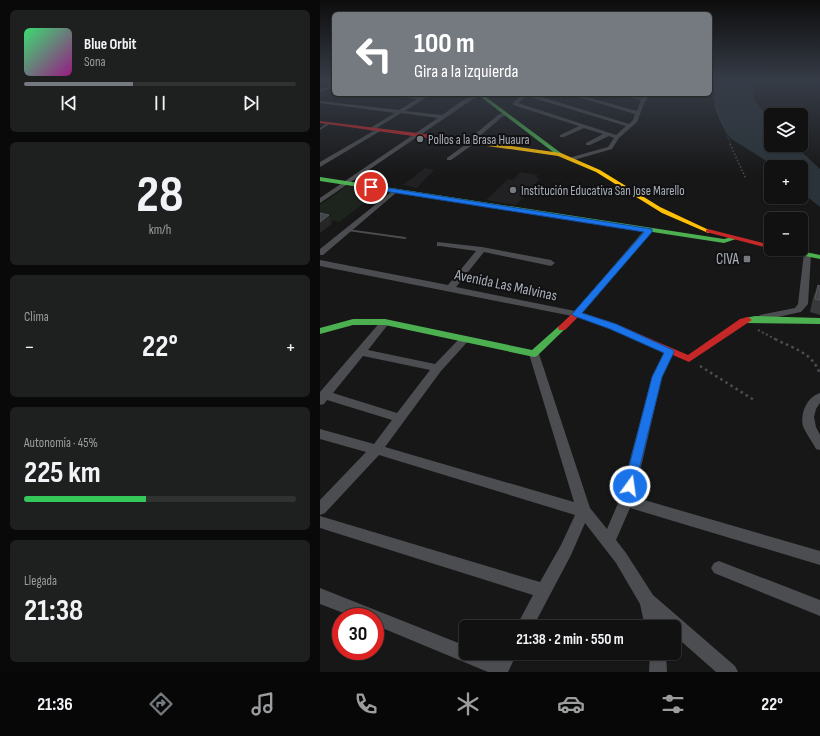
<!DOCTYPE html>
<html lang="es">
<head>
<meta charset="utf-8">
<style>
	:root { --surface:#111; --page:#1e1f1f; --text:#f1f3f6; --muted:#9c9d9f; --line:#303131; --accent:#757980 }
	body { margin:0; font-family:"Sofia Sans Condensed",sans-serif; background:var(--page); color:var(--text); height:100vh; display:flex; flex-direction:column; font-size:15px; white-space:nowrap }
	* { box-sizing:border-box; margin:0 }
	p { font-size:13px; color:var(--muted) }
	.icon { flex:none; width:22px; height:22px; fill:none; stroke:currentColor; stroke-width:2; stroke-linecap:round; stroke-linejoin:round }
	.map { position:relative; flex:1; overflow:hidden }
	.panel { display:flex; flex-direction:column; gap:10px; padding:10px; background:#090909; width:320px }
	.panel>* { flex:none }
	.top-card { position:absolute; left:12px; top:12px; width:380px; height:84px; border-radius:6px; box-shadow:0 1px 3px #0004,0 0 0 1px var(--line); background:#757980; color:#fff; overflow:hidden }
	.controls { position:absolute; left:444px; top:108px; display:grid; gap:8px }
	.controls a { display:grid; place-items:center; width:44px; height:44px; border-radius:6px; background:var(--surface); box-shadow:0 1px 3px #0004,0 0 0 1px var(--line); font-size:20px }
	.speed { position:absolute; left:12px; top:608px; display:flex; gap:8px; font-size:20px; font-weight:700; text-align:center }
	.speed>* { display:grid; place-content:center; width:52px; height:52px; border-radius:50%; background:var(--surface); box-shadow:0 1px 3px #0004,0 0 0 1px var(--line); line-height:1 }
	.speed .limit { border:6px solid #d22; background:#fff; color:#111 }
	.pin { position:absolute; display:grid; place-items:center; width:34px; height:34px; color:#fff; margin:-17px; border:2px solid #fff; border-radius:50%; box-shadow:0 1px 4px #0007 }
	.me { position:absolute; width:44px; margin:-22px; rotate:14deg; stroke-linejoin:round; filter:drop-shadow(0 0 3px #0008) }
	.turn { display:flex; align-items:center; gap:14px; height:84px; padding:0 16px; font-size:18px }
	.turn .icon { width:52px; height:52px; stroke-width:2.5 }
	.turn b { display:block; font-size:28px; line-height:34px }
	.big { font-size:30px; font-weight:700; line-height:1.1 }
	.panel .card { flex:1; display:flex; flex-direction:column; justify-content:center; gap:6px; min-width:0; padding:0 14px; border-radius:6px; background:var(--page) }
	.panel .dial { align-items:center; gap:0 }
	.dial b { font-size:52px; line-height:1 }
	.song { display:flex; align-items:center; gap:12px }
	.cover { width:48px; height:48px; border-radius:6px; background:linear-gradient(135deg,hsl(140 70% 55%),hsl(310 70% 35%)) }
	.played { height:4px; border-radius:2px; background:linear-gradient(90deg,var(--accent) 40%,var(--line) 40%) }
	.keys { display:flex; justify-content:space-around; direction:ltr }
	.heat { display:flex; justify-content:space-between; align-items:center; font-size:22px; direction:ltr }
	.charge { height:6px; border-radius:3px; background:linear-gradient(90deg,#34c759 45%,var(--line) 0) }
	.trip { position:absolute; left:139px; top:620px; width:222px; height:40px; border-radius:6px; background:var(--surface); box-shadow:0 1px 3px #0004,0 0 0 1px var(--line); font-weight:700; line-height:40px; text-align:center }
	.tab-bar { display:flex; height:64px; justify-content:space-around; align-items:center; background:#070707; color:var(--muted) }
	.tab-bar .icon { width:28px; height:28px }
	.tab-bar .selected { color:var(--accent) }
	.tab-bar b { font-size:18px; color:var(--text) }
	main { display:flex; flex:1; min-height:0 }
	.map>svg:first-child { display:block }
	.built { fill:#212123 }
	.green { fill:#1d241e }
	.water { fill:#2a3339 }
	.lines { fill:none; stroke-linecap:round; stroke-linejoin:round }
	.path-far3 { stroke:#4d4e52; stroke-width:1; stroke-dasharray:1 1.5; stroke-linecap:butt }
	.path-far2 { stroke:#4d4e52; stroke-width:1.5; stroke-dasharray:1.5 2; stroke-linecap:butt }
	.path-far1 { stroke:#4d4e52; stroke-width:2; stroke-dasharray:2 2.5; stroke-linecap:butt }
	.path { stroke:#4d4e52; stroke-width:2.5; stroke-dasharray:2.5 3.5; stroke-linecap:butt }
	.lane { fill:#4b4d50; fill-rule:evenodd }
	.street { fill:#4b4d50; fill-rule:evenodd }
	.fast { fill:#4caf50; fill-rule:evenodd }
	.slow { fill:#ffc107; fill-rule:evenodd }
	.jam { fill:#c62828; fill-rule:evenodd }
	.wall { fill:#38393a }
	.shaded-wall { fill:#262627 }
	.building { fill:#444548; stroke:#54565a }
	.route { fill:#1a73e8; stroke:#114b97 }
	.poi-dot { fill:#757980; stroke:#111113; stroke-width:1.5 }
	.labels { text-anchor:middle; stroke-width:4; stroke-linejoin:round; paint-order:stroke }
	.far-poi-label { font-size:13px; fill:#a8aeb8; stroke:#111113; text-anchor:start }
	.poi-label { font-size:15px; fill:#a8aeb8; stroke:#111113; text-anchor:end }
	.street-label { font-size:15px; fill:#a8aeb8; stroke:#111113 }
</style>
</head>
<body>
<main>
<section class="panel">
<div class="card">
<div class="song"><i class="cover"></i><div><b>Blue Orbit</b><p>Sona</p></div></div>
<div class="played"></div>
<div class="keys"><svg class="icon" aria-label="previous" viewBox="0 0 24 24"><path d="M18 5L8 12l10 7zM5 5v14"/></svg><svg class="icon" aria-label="pause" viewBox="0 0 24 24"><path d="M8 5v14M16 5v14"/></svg><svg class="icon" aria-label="next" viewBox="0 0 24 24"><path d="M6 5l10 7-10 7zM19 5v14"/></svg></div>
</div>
<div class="card dial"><b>28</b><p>km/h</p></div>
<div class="card"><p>Clima</p>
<div class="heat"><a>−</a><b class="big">22°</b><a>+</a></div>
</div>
<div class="card"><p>Autonomía · 45%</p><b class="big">225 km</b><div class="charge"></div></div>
<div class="card"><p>Llegada</p><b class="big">21:38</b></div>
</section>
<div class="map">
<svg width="500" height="672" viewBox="0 0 500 672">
	<rect width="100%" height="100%" fill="#171717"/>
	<!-- built -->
	<g class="built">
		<polygon points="105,168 114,170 97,188 83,185"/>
		<polygon points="200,172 218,175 216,178 220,179 196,205 166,200 188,179 193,180"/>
	</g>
	<!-- green -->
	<polygon class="green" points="27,186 60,191 19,222 0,218 0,205"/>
	<!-- water -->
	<polygon class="water" points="394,81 437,81 434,84 434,99 451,121 451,145 474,145 500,169 500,207 481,192 481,167 456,167 410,138 401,123 395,108"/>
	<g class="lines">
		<!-- path-far3 -->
		<polyline class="path-far3" points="390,81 396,107 411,145"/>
		<!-- path-far2 -->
		<polyline class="path-far2" points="410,144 426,179"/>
		<!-- path-far1 -->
		<polyline class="path-far1" points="438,330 457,340"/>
		<!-- path -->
		<g class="path">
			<path d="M455,339C474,349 492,352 500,374"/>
			<polyline points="380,366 434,400"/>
		</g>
		<!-- lane -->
		<g class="lane">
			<polygon points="9,122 11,123 0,130 0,128"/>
			<polygon points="27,229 85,237 87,238 85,239 28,231 27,231"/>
		</g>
		<!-- street -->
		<g class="street">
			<polygon points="14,84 14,87 0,92 0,89"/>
			<path d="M61,94L102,96L106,94H111L85,111L122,115C131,109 152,91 162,95L153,99L0,203V198L118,118L81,113L52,131L49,129L50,128L75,113L0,103V101L79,110L97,99Z"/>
			<path d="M203,94H212L309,124L313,120L315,114L248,94H255L317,111L321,100L298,94H306L322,98L324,94H328L327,100L325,101L317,122L299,138L292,149L254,160L252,159V157L288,147L294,138L289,136L270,145H266V143L283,134L264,128L244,137H240V135L259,126L193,105V103ZM207,96L306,126L296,135L198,103Z"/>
			<polygon points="185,112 188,114 182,117 154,141 156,142 155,143 131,160 127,160 127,158 149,142 148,140 178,115"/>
			<polygon points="57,129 62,130 0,167 0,162"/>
			<polygon points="75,189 78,191 77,192 3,255 0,255 0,249"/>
			<polygon points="326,228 329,228 333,230 260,316 257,317 0,266 0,260 128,285 156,251 120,246 117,246 117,242 162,247 231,260 235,263 231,266 164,252 136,287 255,311"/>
			<polygon points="484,253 487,253 491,255 488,304 481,312 443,320 440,319 438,317 440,315 475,308 478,304"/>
			<path d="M65,319L70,322L48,350L115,364L141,337H149L150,339L121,371L65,447L254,502L209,354L210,351H218L270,508L287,529L299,501L332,377L345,350H353L354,352L342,377L314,497L500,551V565L310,508L296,540L306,553L333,595L415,666L418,672H396L354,635V627H345L340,623L341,627H325L320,604L296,563L265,523L251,555L213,627H196L213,595L0,528V516L220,582L241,545L255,515L59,455L5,513L0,515V500L46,452L0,439V429L54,444L72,420L7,400L4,404L0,405V392L62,320ZM43,356L110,370L77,413L13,393Z"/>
			<path d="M500,393V403L496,409L494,417L496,427L500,435V450L496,449C492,441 486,434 483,426C480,413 487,397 500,393Z"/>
			<polygon points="399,561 500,600 500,616 394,573 391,568 394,563"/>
			<polygon points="0,588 146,646 146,653 163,653 177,659 180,653 197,653 188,672 168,672 55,625 55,617 34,617 0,604"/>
			<polygon points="330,653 346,653 347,672 329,672"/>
		</g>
		<!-- fast -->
		<g class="fast">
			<polygon points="157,94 162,94 241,153 241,155 237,155"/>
			<polygon points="0,177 404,239 412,237 416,239 404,243 0,181"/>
			<polygon points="456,249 471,249 500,255 500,259 460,251"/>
			<polygon points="435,316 500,318 500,324 428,323 424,320 425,318"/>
			<polygon points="33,319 65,319 212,350 239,326 245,326 246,328 217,356 214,357 65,325 33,325 0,334 0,328"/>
		</g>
		<!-- slow -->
		<polygon class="slow" points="121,136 241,153 280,170 340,207 391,231 388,233 386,232 342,213 276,172 238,156 119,139 119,137"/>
		<!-- jam -->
		<g class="jam">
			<polygon points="0,121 121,136 124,138 121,140 0,123"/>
			<polygon points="388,229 451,245 452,249 386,232 386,230"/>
			<polygon points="257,311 296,324 368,355 420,319 428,317 432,320 369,362 290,328 258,317 245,330 239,330 238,328 239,326 254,312"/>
		</g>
	</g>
	<!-- wall -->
	<polygon class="wall" points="498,285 500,286 500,315 490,312 493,298"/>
	<!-- shaded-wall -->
	<polygon class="shaded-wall" points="9,215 12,224 0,233 0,222"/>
	<!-- building -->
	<g class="building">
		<polygon points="0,213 9,215 0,222"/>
		<polygon points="498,285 500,286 500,300 495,299"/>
	</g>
	<!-- sky -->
	<linearGradient id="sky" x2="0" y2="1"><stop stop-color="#0d0d0d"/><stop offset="0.46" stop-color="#363c47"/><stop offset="1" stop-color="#363c47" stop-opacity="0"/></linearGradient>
	<rect width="500" height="175" fill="url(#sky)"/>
	<!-- route -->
	<polygon class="route" points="49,185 332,229 332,232 262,313 296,324 353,350 354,352 342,377 314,490 310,491 306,490 304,486 332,377 344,353 290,329 254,316 252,314 324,232 51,189 48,187"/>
	<!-- markers -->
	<g class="poi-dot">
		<circle cx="100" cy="139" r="4"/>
		<circle cx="193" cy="190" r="4"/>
		<rect x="423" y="255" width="8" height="8" rx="2"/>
	</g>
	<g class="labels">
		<!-- far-poi labels -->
		<g class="far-poi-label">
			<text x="108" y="144">Pollos a la Brasa Huaura</text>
			<text x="201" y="195">Institución Educativa San Jose Marello</text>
		</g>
		<!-- poi labels -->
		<g class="poi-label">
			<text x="419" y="264">CIVA</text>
		</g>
		<!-- street labels -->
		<g class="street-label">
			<text transform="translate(186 285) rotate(12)" y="5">Avenida Las Malvinas</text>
		</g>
	</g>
</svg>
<div class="controls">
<a><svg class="icon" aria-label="layers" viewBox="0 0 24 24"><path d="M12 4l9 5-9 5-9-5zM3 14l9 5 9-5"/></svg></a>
<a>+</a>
<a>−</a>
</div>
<div class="speed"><div class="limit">30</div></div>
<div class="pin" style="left:51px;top:187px;background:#d93025"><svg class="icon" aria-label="arrive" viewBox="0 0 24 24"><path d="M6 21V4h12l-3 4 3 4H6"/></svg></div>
<svg class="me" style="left:310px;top:486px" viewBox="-20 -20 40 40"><circle r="17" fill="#1a73e8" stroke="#fff" stroke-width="3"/><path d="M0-11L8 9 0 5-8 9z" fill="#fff"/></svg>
<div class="trip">21:38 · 2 min · 550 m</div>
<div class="top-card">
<div class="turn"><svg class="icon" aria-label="left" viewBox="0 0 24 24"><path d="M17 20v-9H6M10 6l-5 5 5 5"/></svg><div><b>100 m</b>Gira a la izquierda</div></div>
</div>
</div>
</main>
<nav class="tab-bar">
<b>21:36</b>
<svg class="icon selected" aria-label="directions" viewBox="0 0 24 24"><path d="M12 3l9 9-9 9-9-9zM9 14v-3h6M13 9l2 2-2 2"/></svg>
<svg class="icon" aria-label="music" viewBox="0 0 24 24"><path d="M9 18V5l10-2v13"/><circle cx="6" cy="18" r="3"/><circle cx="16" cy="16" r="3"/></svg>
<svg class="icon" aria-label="phone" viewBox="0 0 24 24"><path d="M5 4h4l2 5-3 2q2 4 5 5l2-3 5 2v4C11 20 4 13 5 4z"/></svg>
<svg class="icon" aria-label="climate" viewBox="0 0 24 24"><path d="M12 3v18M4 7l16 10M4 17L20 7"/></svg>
<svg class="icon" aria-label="car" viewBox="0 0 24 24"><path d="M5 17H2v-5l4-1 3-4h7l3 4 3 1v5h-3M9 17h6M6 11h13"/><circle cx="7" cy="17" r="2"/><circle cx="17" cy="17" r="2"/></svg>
<svg class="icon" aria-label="filters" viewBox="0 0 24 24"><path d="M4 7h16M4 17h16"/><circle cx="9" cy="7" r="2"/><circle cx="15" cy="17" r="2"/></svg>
<b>22°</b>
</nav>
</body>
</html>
